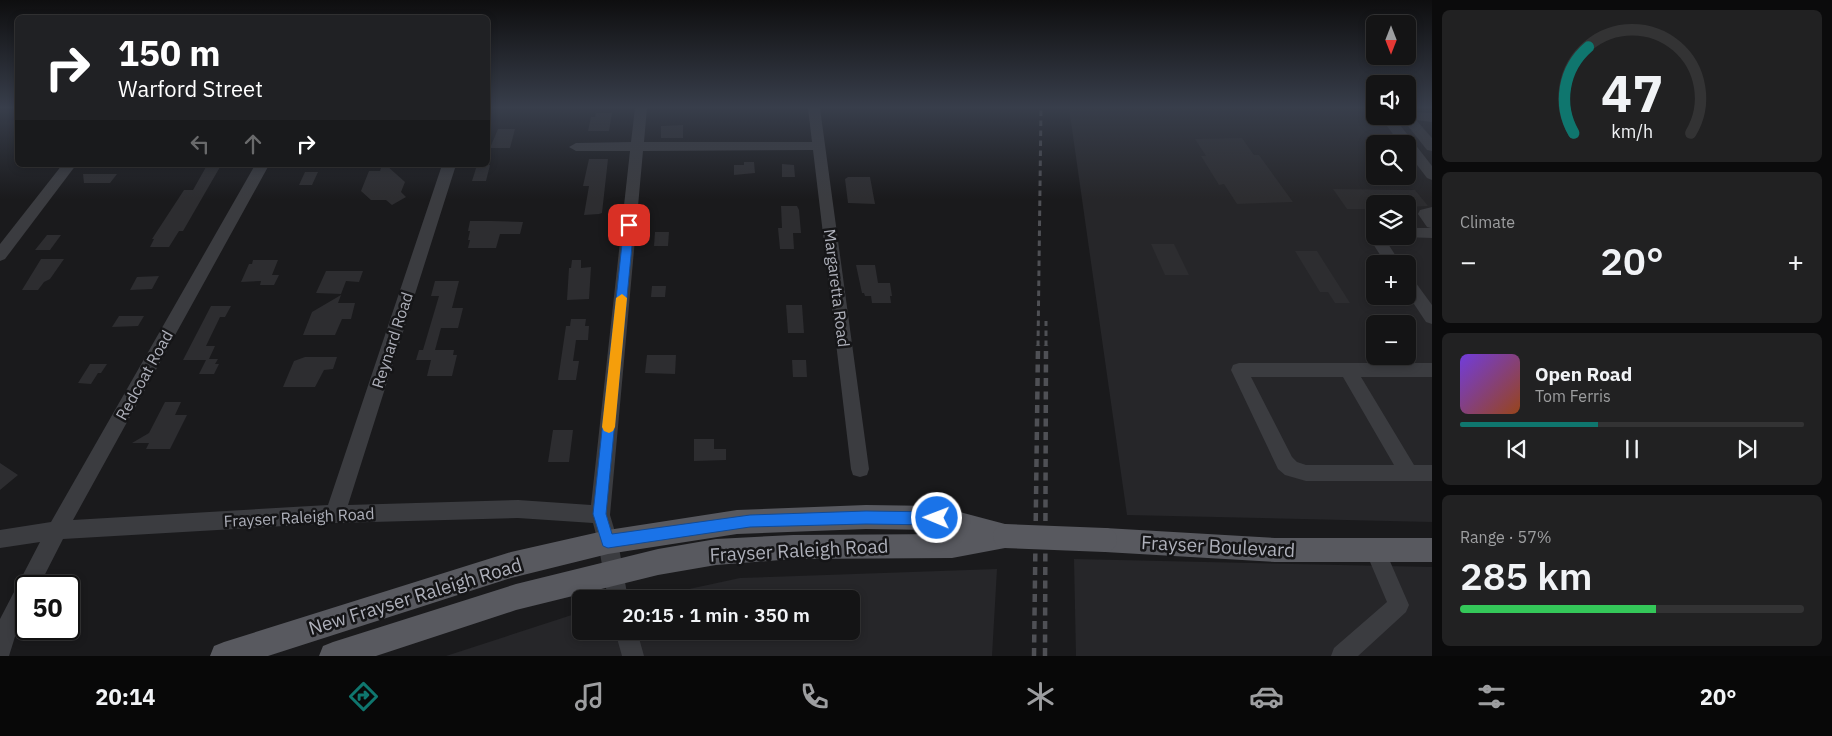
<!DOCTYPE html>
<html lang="en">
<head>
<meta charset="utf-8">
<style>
	:root { --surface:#141415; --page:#212122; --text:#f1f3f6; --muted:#9d9ea0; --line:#333334; --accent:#0f766e }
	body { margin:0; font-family:"IBM Plex Sans",sans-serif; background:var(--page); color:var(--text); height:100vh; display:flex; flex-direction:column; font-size:19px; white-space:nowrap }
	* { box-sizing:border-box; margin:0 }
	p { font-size:16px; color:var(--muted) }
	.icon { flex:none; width:28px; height:28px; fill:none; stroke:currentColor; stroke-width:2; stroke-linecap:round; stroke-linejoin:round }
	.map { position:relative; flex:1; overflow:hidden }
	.sheet { display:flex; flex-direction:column; gap:10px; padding:10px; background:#0b0b0c; width:400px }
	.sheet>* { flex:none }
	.hud { position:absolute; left:15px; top:15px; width:475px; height:152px; border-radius:8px; box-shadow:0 2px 8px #0003,0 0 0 1px var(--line); background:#202124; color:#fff; overflow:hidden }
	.needle { width:32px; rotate:180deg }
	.controls { position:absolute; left:1366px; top:15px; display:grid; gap:10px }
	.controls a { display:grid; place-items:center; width:50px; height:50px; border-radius:8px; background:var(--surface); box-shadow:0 2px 8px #0003,0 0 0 1px var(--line); font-size:25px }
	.speed { position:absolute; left:15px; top:575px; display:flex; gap:10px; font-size:25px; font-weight:700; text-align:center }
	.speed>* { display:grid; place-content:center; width:65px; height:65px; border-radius:50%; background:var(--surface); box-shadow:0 2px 8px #0003,0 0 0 1px var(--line); line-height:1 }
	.speed .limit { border:2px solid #111; border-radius:8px; background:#fff; color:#111 }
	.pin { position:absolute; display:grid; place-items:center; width:42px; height:42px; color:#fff; margin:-21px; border-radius:10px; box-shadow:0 2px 8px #0006 }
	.me { position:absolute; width:55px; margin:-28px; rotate:271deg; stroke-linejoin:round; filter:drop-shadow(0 0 4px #0008) }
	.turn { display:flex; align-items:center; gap:18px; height:105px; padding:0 20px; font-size:22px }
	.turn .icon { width:65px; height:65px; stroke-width:2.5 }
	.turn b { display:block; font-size:35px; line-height:42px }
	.lanes { display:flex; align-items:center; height:48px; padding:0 20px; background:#0003; justify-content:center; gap:25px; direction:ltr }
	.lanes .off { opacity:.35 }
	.big { font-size:38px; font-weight:600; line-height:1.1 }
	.sheet .card { flex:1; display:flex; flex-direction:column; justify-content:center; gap:8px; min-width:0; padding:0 18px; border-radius:8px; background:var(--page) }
	.sheet .dial { align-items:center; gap:0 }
	.dial svg { height:130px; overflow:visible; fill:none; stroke:var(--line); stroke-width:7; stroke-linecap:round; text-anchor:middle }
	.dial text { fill:var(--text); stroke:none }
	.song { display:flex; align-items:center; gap:15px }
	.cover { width:60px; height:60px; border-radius:8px; background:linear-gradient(135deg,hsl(260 70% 55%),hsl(20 70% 35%)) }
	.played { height:5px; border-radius:2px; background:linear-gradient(90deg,var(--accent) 40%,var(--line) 40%) }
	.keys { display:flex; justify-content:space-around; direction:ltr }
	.heat { display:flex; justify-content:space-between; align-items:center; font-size:28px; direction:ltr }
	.charge { height:8px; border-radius:4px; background:linear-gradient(90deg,#34c759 57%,var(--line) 0) }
	.trip { position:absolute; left:572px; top:590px; width:288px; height:50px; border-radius:8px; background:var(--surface); box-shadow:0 2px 8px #0003,0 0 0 1px var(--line); font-weight:600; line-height:50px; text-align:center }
	.dock { display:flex; height:80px; justify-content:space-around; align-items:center; background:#080808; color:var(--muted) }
	.dock .icon { width:35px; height:35px }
	.dock .selected { color:var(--accent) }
	.dock b { font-size:22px; color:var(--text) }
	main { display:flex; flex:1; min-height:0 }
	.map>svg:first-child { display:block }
	.built { fill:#262629; fill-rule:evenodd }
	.building { fill:#2d2d30 }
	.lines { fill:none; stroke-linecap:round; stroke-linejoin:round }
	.minor { fill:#3b3c40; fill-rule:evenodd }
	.major { fill:#58595f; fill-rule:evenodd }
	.rail-far1 { stroke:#4f5055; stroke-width:3; stroke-dasharray:5.5 4.5; stroke-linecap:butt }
	.rail { stroke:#4f5055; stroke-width:4.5; stroke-dasharray:8 5.5; stroke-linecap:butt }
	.major-bridge { stroke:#58595f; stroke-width:24 }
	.route { fill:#1a73e8; stroke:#114b97 }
	.slow { fill:#f59e0b }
	.labels { text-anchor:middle; stroke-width:5; stroke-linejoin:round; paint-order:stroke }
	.street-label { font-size:16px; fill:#aeb0ba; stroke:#151517 }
	.near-street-label { font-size:19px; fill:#aeb0ba; stroke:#151517 }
</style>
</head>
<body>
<main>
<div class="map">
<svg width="1432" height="656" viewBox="0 0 1432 656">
	<rect width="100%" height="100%" fill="#1a1a1c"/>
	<!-- built -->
	<g class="built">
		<path d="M1069,108H1375V116H1408V108H1432V522L1127,515ZM1375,144H1408V176H1375ZM1375,204H1408V236H1375ZM1375,264H1408V296H1375ZM1375,324H1408V356H1375Z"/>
		<polygon points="1074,559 1432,567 1432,656 1076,656"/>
		<polygon points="997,569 992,656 446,656 581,612 581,631 851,631 851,599 643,599 740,578"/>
	</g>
	<!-- building -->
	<g class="building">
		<polygon points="596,113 612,113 609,131 588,131 591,117 595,117"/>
		<polygon points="683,125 683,138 661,138 661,126"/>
		<polygon points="498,129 515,129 510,148 490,148"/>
		<polygon points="1242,138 1254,155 1259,155 1293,202 1237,204 1224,184 1219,185 1201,156 1206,156 1195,139"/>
		<polygon points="589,159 608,159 602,213 599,214 584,215 589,186 583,186"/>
		<polygon points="744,162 754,162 755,173 734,175 734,165 744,165"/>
		<polygon points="782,164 794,165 795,177 782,177"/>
		<polygon points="382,165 386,165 405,182 401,192 406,197 392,205 386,200 371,200 361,191 369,171 380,171"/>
		<polygon points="477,165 490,165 486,181 472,181"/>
		<polygon points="206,167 220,167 183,231 179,231 169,247 150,247 154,239 152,239 184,190 193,190"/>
		<polygon points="305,172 318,172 312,185 299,185"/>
		<polygon points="83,174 117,174 110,183 84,183"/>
		<polygon points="848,177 870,177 875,204 848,203 845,179"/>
		<polygon points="1333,189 1415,190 1428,206 1408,207 1408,204 1375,204 1375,209 1347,209"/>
		<polygon points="781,206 797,206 799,210 801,233 793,233 794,249 780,249 778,228 782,228"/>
		<polygon points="470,221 491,221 523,222 520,234 500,234 496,248 468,248 470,240 468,240 470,231 468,231"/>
		<polygon points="655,232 669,232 668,246 654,246"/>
		<polygon points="47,235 61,235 50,250 35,250"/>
		<polygon points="1151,244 1174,244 1189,275 1165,275"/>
		<polygon points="1295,251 1317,251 1350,303 1335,303 1328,292 1320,292"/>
		<polygon points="41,259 64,259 50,279 44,282 38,290 22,290"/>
		<polygon points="253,260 278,260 272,275 279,275 274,285 260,285 261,281 241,282 249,264 252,264"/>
		<polygon points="572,260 581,260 581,268 591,267 589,299 567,300 569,268 571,268"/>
		<polygon points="856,265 875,265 878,283 890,283 892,296 890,296 891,303 872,303 871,296 865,296 864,293 862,293"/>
		<polygon points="326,271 363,271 359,282 346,281 341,294 316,293"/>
		<polygon points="159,276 152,289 130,290 137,277"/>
		<polygon points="435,281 459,281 452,308 463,308 458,328 441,328 435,350 454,350 453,355 457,355 452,376 427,376 431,360 416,360 419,350 423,350 439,296 431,296"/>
		<polygon points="652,286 666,286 665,297 651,297"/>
		<polygon points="341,295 338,303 355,303 351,319 342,319 335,335 303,335 312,312"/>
		<polygon points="786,305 802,305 804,333 788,333"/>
		<polygon points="211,306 231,306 225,317 220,317 206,346 215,346 209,359 218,359 215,364 219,364 214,374 199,374 206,360 183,360"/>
		<polygon points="119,316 144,316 138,326 112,327"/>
		<polygon points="571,319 586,319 585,326 589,326 588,340 576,340 573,361 579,361 576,380 558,380 566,326 570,326"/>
		<polygon points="647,355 676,355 675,374 645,373"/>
		<polygon points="305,357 337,357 333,369 324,370 315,387 283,387 294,361"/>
		<polygon points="792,360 806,360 807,377 793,377"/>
		<polygon points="90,364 107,364 101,373 98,373 91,384 78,383"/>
		<polygon points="165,402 181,402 175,415 187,415 170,449 146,449 149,443 132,443 149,433"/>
		<polygon points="553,430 573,430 569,462 548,462"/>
		<polygon points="694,439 714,439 714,449 726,449 726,460 694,461"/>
		<polygon points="0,463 18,475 0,490"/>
	</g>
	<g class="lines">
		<!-- minor -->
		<g class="minor">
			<polygon points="635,108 647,108 644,142 812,142 808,108 820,108 869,469 867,475 860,477 853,475 851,469 813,150 643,151 610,515 618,542 628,599 608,599 598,542 593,523 518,518 335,523 63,539 39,586 26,586 26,611 18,627 9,656 0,656 0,619 40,542 0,548 0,530 51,522 255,165 269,165 73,520 328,505 442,165 456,165 348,505 518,500 591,505 630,151 576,151 569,147 576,143 631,142"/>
			<polygon points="1408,112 1432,113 1432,122 1416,120 1432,138 1432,151 1427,150 1400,116 1408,116"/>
			<polygon points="1380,116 1393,116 1432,166 1432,180 1427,178 1408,153 1408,144 1400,144"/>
			<polygon points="62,165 76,165 5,259 0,261 0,244"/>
			<polygon points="1432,207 1432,238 1403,237 1408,236 1408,228 1431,228 1427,227 1418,214 1420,210"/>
			<polygon points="1373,228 1375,228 1375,236 1383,236 1401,264 1386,264 1366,233 1368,229"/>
			<polygon points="1408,277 1413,279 1432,305 1432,324 1426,322 1408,295"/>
			<path d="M1239,363H1432V377H1361L1414,465H1432V481H1306L1285,475L1278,469L1231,370L1233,365ZM1251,377H1343L1394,465H1306L1297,462L1292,457Z"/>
			<polygon points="1375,540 1382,543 1409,605 1406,612 1358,656 1331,656 1334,648 1387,602 1365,550 1368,543"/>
			<polygon points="615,631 637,631 644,656 622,656"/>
		</g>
		<!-- major -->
		<g class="major">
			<polygon points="866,505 937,506 1005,524 1014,527 1018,536 1014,545 1005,548 952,558 793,559 716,565 658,575 516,610 376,656 319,656 323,646 333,642 516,584 658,549 716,539 793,535 951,534 937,530 866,529 737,534 608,554 511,578 268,656 210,656 214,646 224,642 511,552 608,530 737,510"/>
			<polygon points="1105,528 1275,538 1432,538 1432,562 1275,562 1105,552 1096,549 1092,540 1096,531"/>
		</g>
		<!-- rail-far1 -->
		<g class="rail-far1">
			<polyline points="1038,346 1041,108"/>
			<polyline points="1046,346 1046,321"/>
		</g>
		<!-- rail -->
		<g class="rail">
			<polyline points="1034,656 1038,345"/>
			<polyline points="1045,656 1046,345"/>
		</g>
		<!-- major-bridge -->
		<polyline class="major-bridge" points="1005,536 1105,540"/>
	</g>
	<!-- sky -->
	<linearGradient id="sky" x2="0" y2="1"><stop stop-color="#0e0e0f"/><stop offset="0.54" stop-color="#383e4b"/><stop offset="1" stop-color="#383e4b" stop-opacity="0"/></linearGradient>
	<rect width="1432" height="199" fill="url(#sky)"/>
	<!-- route -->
	<polygon class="route" points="629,221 634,225 606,514 612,534 750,515 866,511 937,512 942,514 944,518 942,523 937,525 866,524 750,527 608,548 603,546 593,514 624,225"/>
	<!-- slow -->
	<polygon class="slow" points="622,294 627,298 615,427 613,431 609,433 604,431 602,427 616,298"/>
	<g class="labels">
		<!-- street labels -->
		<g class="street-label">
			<text transform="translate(837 288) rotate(83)" y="6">Margaretta Road</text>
			<text transform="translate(392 340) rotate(-72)" y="6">Reynard Road</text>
			<text transform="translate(144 375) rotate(-61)" y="6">Redcoat Road</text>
			<text transform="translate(299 517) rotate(-3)" y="6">Frayser Raleigh Road</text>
		</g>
		<!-- near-street labels -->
		<g class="near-street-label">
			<text transform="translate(1218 546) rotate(3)" y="7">Frayser Boulevard</text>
			<text transform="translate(799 550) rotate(-3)" y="7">Frayser Raleigh Road</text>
			<text transform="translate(415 596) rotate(-17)" y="7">New Frayser Raleigh Road</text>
		</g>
	</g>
</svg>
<div class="controls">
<a><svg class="needle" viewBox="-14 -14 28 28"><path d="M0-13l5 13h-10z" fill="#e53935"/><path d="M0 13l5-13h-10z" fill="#9d9ea0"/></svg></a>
<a><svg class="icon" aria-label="sound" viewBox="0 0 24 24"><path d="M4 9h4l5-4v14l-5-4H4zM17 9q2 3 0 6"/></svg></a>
<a><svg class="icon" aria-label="search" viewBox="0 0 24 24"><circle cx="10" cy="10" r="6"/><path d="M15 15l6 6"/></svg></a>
<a><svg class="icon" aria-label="layers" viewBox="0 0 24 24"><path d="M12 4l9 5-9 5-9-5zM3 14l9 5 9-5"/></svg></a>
<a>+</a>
<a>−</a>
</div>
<div class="speed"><div class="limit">50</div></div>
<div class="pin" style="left:629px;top:225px;background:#d93025"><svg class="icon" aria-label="arrive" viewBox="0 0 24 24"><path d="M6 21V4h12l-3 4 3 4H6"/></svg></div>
<svg class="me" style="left:937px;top:518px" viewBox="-20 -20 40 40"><circle r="17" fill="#1a73e8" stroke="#fff" stroke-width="3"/><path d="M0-11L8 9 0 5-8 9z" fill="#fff"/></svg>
<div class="trip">20:15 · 1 min · 350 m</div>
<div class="hud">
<div class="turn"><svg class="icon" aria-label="right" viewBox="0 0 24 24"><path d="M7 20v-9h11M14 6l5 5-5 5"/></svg><div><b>150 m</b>Warford Street</div></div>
<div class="lanes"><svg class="icon off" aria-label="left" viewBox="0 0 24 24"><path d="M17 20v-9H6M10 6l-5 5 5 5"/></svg><svg class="icon off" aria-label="ahead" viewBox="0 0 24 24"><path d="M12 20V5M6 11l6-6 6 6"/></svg><svg class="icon" aria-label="right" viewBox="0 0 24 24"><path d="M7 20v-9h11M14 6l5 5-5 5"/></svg></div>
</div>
</div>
<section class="sheet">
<div class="card dial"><svg viewBox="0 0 100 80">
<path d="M14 69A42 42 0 1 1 86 69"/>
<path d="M14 69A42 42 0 0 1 23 16" stroke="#0f766e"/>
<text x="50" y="56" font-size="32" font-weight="700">47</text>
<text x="50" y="72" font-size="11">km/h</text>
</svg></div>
<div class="card"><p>Climate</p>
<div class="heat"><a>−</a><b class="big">20°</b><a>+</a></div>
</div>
<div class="card">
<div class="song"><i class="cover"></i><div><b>Open Road</b><p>Tom Ferris</p></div></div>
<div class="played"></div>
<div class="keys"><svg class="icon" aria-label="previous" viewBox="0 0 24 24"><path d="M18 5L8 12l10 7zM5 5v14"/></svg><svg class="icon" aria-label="pause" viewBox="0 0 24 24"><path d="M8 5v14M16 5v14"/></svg><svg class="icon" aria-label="next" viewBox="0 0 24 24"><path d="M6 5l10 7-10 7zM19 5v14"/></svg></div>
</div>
<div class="card"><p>Range · 57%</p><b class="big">285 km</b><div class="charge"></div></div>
</section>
</main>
<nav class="dock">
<b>20:14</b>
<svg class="icon selected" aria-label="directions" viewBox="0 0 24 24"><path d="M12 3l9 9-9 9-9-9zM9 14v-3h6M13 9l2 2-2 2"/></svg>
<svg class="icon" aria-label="music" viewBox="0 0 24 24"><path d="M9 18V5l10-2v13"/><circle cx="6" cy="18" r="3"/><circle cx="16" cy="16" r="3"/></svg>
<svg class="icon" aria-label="phone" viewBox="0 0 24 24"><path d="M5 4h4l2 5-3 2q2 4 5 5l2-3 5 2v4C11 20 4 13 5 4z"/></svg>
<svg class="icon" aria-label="climate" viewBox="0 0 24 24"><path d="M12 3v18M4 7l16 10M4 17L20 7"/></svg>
<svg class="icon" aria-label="car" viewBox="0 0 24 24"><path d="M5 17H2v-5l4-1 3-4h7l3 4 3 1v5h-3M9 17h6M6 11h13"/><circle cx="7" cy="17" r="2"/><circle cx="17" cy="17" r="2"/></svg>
<svg class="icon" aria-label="filters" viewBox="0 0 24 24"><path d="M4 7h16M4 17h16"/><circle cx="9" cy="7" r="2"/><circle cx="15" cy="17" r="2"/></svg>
<b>20°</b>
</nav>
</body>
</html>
